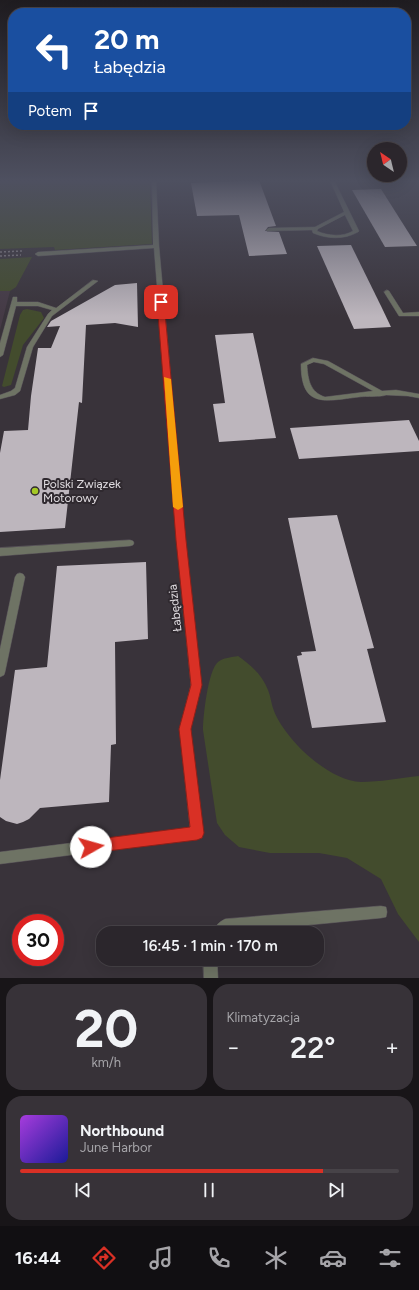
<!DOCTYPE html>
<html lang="pl">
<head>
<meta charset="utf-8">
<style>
	:root { --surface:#2b262c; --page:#373238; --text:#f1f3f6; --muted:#a6a5a9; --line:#474348; --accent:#d93025 }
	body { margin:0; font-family:Figtree,sans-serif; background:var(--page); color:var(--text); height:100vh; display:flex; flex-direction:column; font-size:15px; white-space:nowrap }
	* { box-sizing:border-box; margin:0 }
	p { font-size:13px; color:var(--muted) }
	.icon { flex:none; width:22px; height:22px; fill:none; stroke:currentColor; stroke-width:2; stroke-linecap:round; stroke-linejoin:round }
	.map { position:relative; height:978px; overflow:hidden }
	.sheet { display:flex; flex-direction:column; gap:6px; padding:6px; background:#181518; flex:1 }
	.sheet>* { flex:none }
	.hud { position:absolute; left:8px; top:8px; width:403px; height:122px; border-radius:16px; box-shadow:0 4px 16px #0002,0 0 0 1px var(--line); background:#1a4fa0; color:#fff; overflow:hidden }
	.needle { width:26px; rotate:325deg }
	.fabs { position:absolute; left:367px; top:142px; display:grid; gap:8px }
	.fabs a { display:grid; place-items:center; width:40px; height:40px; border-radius:50%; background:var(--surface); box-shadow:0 4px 16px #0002,0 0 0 1px var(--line); font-size:20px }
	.speed { position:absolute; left:12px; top:914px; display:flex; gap:8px; font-size:20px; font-weight:700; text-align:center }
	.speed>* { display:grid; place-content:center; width:52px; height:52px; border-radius:50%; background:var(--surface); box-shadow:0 4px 16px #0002,0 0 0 1px var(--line); line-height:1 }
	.speed .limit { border:6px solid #d22; background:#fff; color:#111 }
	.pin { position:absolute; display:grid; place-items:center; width:34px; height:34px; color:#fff; margin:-17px; border-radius:8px; box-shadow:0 2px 6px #0006 }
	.me { position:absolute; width:44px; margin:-22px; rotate:83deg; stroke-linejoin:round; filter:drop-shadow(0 0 3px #0008) }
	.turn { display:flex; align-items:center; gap:14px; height:84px; padding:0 20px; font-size:18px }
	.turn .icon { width:52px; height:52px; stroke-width:2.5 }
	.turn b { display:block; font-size:28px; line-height:34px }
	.then { display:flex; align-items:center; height:38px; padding:0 20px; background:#0003; gap:8px; font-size:15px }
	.big { font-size:30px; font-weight:600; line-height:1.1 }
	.sheet .tile { flex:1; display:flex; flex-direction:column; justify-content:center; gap:6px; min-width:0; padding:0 14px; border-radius:16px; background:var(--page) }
	.sheet .dial { align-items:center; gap:0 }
	.dial b { font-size:52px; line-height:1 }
	.song { display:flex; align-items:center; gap:12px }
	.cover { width:48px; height:48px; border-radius:6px; background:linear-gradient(135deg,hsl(280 70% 55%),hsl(240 70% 35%)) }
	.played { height:4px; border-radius:2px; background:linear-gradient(90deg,var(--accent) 80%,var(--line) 80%) }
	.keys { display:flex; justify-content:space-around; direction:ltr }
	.heat { display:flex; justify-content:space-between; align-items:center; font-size:22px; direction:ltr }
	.sheet .tiles { flex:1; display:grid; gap:6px; grid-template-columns:1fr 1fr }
	.tile:last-child { grid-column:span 2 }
	.trip { position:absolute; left:96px; top:926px; width:228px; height:40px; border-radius:16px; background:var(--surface); box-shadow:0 4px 16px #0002,0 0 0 1px var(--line); font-weight:600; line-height:40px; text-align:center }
	.tabs { display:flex; height:64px; justify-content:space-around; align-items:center; background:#110f12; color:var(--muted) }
	.tabs .icon { width:28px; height:28px }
	.tabs .selected { color:var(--accent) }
	.tabs b { font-size:18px; color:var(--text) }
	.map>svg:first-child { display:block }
	.built { fill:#453a45 }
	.green { fill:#434c2d }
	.building { fill:#bdb6bd }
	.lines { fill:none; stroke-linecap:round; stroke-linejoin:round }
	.service-casing { stroke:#575158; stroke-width:1 }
	.minor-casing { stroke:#575158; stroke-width:1 }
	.path { stroke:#837e84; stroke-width:1.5; stroke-dasharray:2 2; stroke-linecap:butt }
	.service { fill:#6e7364; fill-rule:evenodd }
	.minor { fill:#6e7364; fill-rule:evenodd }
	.route { fill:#d93025; stroke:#8d1f18 }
	.slow { fill:#f59e0b }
	.poi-dot { fill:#a4c825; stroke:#2f292f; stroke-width:1.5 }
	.labels { text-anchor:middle; stroke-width:4; stroke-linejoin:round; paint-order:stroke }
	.poi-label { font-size:12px; fill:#e0dce0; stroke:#2f292f; text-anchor:start }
	.street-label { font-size:12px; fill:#e0dce0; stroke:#2f292f }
</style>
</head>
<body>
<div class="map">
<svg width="419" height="978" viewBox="0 0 419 978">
	<rect width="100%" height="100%" fill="#39333a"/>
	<!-- built -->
	<polygon class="built" points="0,291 10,291 0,330"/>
	<!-- green -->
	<g class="green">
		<polygon points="0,180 150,180 152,244 55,250 54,247 0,249"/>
		<polygon points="32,257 16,287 10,291 0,291 0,259"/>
		<polygon points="27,309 41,312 44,318 23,345 11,385 4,387 2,386 20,315 23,310"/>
		<path d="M238,656C251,665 262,675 268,690C271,697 271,704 274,711C285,739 328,781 361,782C380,782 400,778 419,776V942L398,914L381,879L347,858L319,853H270L239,847L225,835L217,823L203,730C203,717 208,670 218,662C222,658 233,657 238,656Z"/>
	</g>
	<!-- building -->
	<g class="building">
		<polygon points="259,180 276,226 268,227 265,231 279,232 287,254 249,256 239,215 197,216 191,183"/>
		<polygon points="381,189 417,246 385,247 352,190"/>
		<polygon points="351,245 381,306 391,327 354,329 317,246"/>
		<polygon points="137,283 138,327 115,323 86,325 82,403 79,402 65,528 0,532 0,453 4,431 28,430 31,396 38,348 51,348 60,326 47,327 51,321 115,285"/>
		<polygon points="253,333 276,438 219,442 213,404 225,403 215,335"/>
		<polygon points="409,420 419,441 419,451 299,459 290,428"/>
		<polygon points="337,515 374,648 367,649 386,722 312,728 297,656 302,655 301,652 316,651 288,518"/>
		<polygon points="146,562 148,639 115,642 116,744 111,745 109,802 40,808 29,819 23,822 17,824 6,821 0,817 0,780 15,670 47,667 57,566"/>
	</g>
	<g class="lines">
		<!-- service casing -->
		<g class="service-casing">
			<g id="service">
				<polygon points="152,180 156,180 159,246 185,540 184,542 181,543 178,542 177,540 154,248 38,256 35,254 38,252 153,245"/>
				<polygon points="130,540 133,541 134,543 133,545 130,546 0,556 0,548"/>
				<polygon points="20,573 23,574 25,577 5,672 4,675 0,677 0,649 15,577 17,574"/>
			</g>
		</g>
		<!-- minor casing -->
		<g class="minor-casing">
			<g id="minor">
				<path d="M330,180H334L359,231L358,232C344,240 327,239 313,233L312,230L267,231L266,230L269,228L315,227L344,212ZM345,215L353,231C343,237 328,236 317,231L318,229Z"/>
				<polygon points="93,280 98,281 52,316 33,347 20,391 15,395 0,399 0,395 11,391 15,388 27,347 48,314 52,310 38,306 16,306 3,355 0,357 0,343 13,297 17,297 17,302 38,302 56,308"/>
				<polygon points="387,290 389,291 403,313 419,312 419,316 399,316 384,292"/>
				<path d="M313,358L328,361L382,391L396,390L419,394V398L408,396L386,395C383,397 365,396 359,397C325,401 301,409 301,364ZM314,362L324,364L373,391L325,397C310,392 308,380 307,365Z"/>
				<polygon points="181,537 184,538 185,540 201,685 190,729 203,833 201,837 197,839 0,864 0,852 190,828 180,729 191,685 177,540 178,538"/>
				<path d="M381,906L386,907L387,912L386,917L381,918L227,933H211C214,927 219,922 225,919Z"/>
				<polygon points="203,959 217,959 218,978 204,978"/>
			</g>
		</g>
		<!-- path -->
		<g class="path">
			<polyline points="0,252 22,251"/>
			<polyline points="0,256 21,255"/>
		</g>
		<!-- service -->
		<use href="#service" class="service"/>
		<!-- minor -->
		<use href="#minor" class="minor"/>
	</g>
	<!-- sky -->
	<linearGradient id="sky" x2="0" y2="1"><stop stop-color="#1f1c20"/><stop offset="0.57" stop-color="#4e5060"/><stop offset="1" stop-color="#4e5060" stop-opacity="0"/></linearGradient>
	<rect width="419" height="317" fill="url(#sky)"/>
	<!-- route -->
	<polygon class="route" points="161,300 164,302 186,540 202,685 191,729 204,833 202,838 197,840 91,853 86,851 84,847 86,842 91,840 190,827 179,729 191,685 176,540 157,302"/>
	<!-- slow -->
	<polygon class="slow" points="164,377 171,379 183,507 178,510 173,507"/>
	<!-- markers -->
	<circle class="poi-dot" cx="35" cy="491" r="4"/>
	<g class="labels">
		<!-- poi labels -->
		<g class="poi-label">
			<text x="43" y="488">Polski Związek<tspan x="43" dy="14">Motorowy</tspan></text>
		</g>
		<!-- street labels -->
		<g class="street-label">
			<text transform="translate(175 608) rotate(-96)" y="4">Łabędzia</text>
		</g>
	</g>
</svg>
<div class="fabs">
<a><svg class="needle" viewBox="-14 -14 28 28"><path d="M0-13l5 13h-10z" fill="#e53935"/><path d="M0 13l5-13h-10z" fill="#a6a5a9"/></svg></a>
</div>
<div class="speed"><div class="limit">30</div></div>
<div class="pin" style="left:161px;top:302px;background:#d93025"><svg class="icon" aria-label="arrive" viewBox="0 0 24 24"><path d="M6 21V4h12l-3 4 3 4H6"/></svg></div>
<svg class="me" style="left:91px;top:847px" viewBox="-20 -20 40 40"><circle r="19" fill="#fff"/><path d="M0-13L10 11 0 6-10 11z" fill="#d93025"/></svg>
<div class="trip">16:45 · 1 min · 170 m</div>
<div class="hud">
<div class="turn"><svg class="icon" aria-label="left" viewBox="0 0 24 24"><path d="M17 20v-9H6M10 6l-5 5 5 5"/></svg><div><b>20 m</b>Łabędzia</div></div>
<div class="then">Potem<svg class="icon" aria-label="arrive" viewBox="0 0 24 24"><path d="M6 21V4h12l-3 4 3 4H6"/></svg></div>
</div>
</div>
<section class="sheet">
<div class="tiles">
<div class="tile dial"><b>20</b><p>km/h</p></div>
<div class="tile"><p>Klimatyzacja</p>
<div class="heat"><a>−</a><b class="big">22°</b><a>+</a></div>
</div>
<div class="tile">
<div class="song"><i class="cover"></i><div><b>Northbound</b><p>June Harbor</p></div></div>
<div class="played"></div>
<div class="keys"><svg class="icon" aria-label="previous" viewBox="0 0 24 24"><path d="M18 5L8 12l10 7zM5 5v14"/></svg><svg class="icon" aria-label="pause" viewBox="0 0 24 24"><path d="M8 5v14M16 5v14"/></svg><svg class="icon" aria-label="next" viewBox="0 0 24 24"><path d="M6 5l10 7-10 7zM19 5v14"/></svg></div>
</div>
</div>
</section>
<nav class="tabs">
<b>16:44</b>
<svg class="icon selected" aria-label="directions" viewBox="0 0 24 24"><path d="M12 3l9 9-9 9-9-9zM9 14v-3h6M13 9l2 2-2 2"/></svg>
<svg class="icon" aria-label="music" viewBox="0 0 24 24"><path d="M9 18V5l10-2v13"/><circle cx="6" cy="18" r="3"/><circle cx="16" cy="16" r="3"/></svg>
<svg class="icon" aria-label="phone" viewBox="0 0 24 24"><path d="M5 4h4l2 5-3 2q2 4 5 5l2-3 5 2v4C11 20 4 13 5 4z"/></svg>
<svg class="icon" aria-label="climate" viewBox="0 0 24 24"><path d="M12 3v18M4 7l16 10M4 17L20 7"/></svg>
<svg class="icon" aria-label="car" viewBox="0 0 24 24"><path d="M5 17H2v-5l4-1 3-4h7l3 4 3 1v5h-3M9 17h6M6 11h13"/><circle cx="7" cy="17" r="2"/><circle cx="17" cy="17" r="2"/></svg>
<svg class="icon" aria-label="filters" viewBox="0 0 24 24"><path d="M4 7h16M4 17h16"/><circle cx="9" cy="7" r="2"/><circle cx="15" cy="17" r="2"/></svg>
</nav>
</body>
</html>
